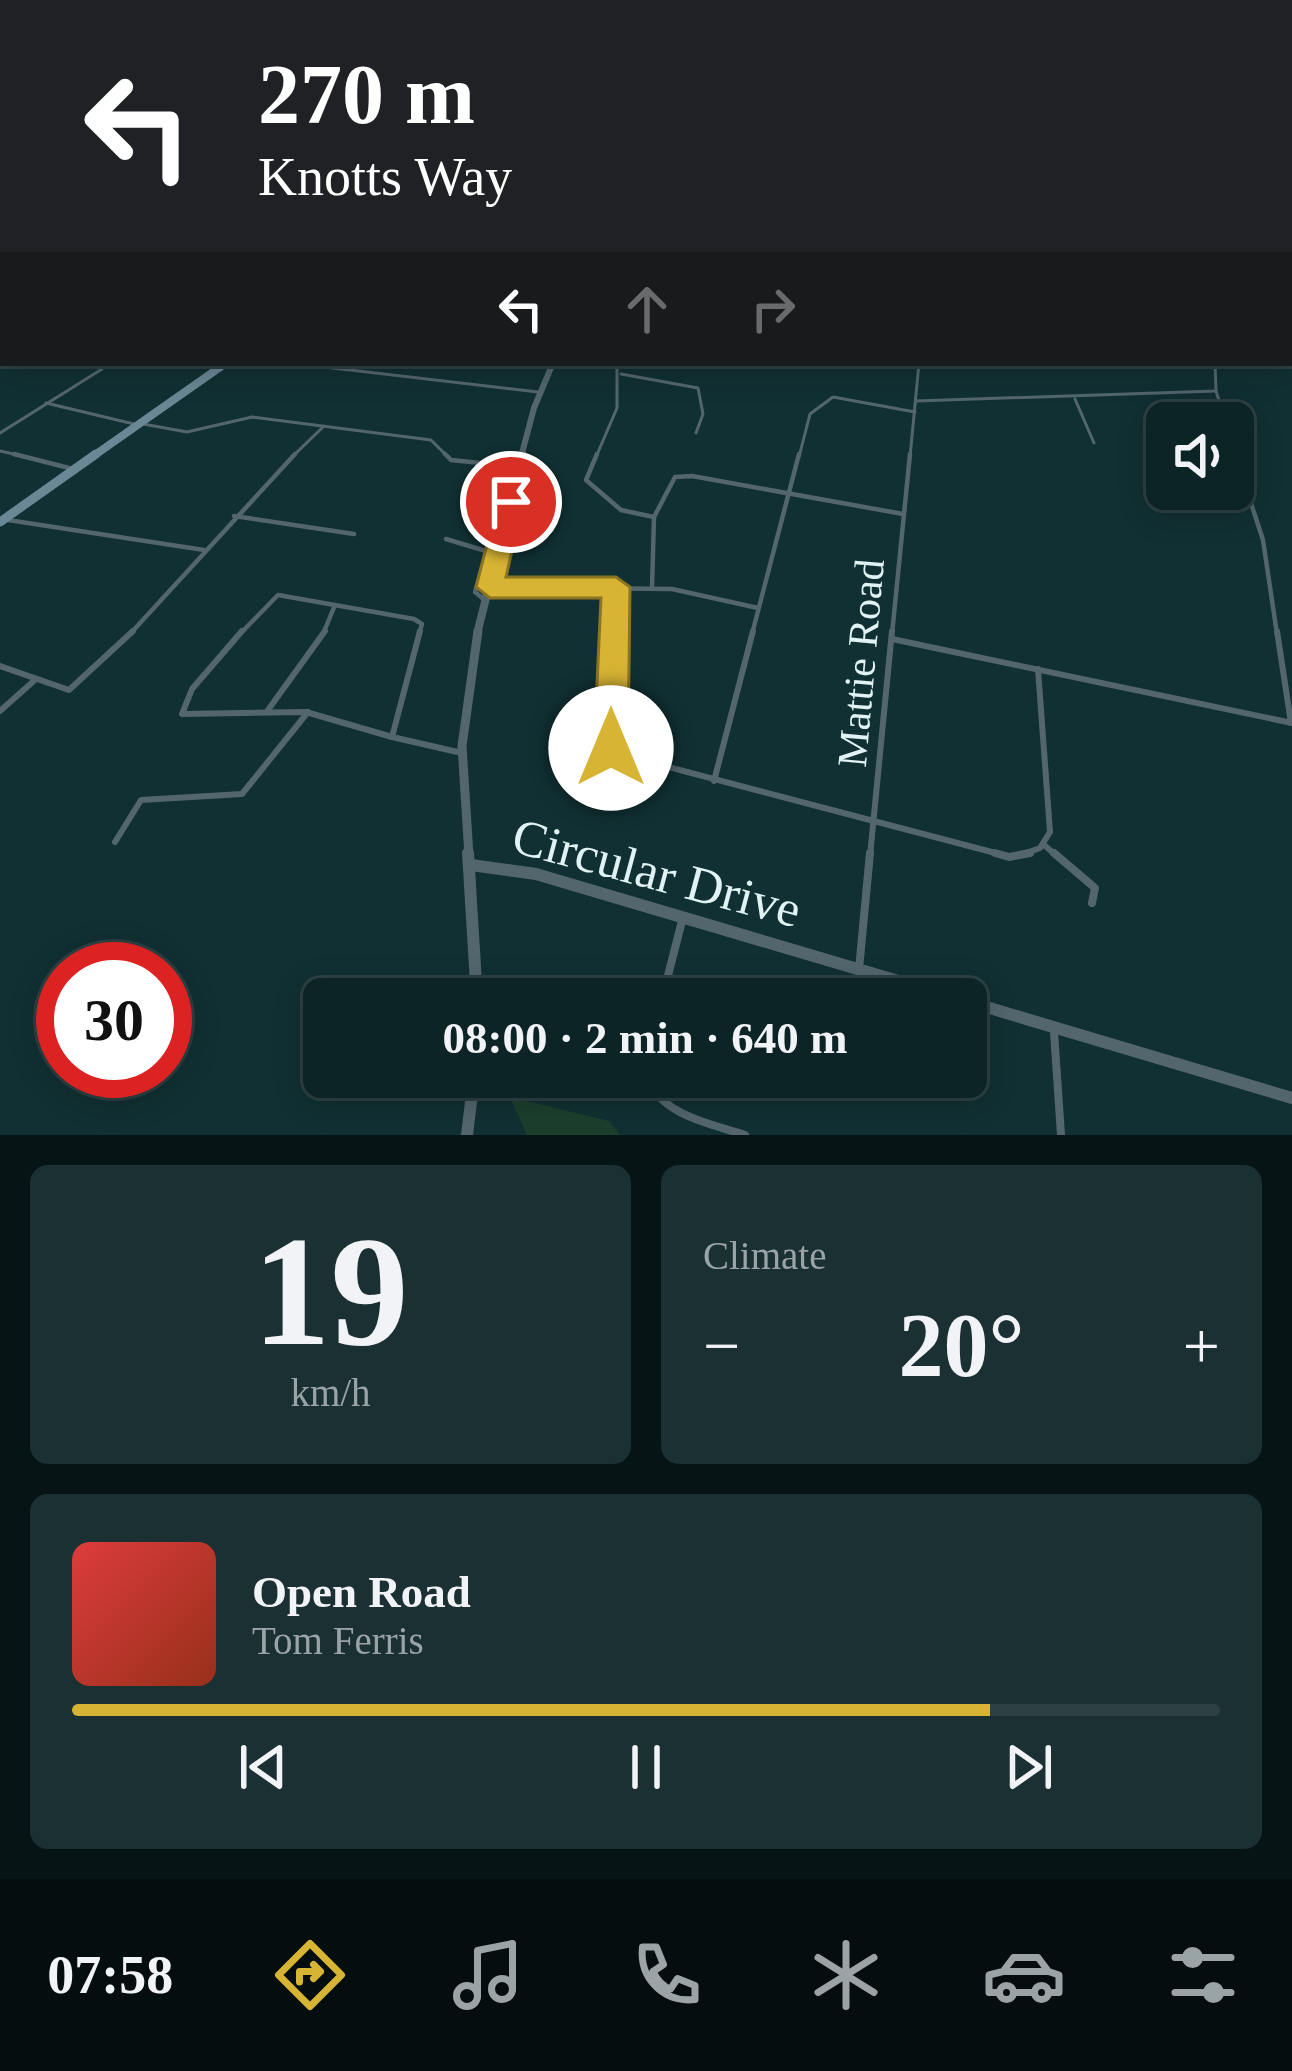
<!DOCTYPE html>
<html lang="en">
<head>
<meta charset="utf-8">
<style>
	:root { --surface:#0d2426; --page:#1b3032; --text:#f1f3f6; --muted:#9aa4a7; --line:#2d4143; --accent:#d8b434 }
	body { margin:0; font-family:"Times New Roman",serif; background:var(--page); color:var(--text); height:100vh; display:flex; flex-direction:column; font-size:45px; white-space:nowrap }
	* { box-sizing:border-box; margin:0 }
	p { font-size:39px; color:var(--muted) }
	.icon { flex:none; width:66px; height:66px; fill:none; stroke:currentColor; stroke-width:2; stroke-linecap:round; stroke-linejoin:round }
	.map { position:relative; height:1135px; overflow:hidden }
	.side { display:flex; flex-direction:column; gap:30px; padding:30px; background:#071415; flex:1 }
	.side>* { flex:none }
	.guide { position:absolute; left:0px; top:0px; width:1293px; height:366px; box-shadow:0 6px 30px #0003,0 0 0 3px var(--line); background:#202124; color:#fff; overflow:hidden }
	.buttons { position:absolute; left:1146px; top:402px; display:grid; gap:24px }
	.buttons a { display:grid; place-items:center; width:108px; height:108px; border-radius:18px; background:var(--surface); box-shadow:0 6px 30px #0003,0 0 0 3px var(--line); font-size:60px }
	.speed { position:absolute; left:36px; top:942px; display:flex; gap:24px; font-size:60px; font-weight:700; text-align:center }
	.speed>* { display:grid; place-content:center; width:156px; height:156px; border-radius:50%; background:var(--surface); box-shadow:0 6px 30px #0003,0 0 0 3px var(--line); line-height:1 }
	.speed .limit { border:18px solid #d22; background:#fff; color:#111 }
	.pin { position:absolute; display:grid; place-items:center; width:102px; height:102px; color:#fff; margin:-51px; border:6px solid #fff; border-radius:50%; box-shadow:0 3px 12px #0007 }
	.me { position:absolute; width:132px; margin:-66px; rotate:0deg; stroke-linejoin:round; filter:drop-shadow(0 0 9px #0008) }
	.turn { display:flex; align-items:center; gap:42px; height:252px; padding:0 60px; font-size:54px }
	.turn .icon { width:156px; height:156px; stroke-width:2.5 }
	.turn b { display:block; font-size:84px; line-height:102px }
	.lanes { display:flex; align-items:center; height:114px; padding:0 60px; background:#0003; justify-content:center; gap:60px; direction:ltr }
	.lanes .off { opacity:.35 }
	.big { font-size:90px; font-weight:600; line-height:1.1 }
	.side .card { flex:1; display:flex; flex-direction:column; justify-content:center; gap:18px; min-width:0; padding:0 42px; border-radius:18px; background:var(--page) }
	.side .dial { align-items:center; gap:0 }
	.dial b { font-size:156px; line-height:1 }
	.song { display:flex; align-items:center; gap:36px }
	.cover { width:144px; height:144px; border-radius:18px; background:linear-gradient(135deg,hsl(0 70% 55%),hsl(10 70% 35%)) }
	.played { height:12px; border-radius:6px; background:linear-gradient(90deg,var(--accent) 80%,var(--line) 80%) }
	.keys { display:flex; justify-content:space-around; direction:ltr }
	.heat { display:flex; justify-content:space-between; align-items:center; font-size:66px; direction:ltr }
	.side .tiles { flex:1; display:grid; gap:30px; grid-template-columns:1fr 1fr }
	.card:last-child { grid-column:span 2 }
	.trip { position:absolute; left:303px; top:978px; width:684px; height:120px; border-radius:18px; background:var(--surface); box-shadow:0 6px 30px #0003,0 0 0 3px var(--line); font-weight:600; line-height:120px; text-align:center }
	.tabs { display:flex; height:192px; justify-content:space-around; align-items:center; background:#050e0f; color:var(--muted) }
	.tabs .icon { width:84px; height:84px }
	.tabs .active { color:var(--accent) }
	.tabs b { font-size:54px; color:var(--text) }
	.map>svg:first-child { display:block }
	.green { fill:#1c3f2d }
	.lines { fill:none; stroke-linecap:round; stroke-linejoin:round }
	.minor-far3 { stroke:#53666e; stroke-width:3 }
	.minor-far2 { stroke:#53666e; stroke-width:4.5 }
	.minor-far1 { stroke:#53666e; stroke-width:6 }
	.minor { stroke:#53666e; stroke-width:8 }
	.tertiary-far3 { stroke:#53666e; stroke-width:6 }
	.tertiary-far2 { stroke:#53666e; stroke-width:8 }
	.tertiary-far1 { stroke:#53666e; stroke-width:9 }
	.tertiary { stroke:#53666e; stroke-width:12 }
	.secondary-far1 { stroke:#698794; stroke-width:8 }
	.secondary { stroke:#698794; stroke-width:9 }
	.route { fill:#d8b434; stroke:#8c7522; stroke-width:3 }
	.labels { text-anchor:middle; stroke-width:12; stroke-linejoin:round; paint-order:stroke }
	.street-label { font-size:42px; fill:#e0f2f3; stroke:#113033 }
	.near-street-label { font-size:51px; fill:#e0f2f3; stroke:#113033 }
</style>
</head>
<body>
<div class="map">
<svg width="1292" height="1135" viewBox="0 0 1292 1135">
	<rect width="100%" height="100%" fill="#113033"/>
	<!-- green -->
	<polygon class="green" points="510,1097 609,1121 620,1135 527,1135"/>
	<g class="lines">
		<!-- minor-far3 -->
		<g class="minor-far3">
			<polyline points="290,363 538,392"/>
			<polyline points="1215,363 1216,391 1226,423"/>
			<polyline points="621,374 698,388 703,414 696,433"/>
			<polyline points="1075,399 1094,443"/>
			<polyline points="916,401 1216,391"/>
			<polyline points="46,403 134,424"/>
			<polyline points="143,424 187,432 252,417 431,440 448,457"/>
			<polyline points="0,433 102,369"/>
			<polyline points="1233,447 1236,457"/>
			<polyline points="0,451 26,457"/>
			<polyline points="292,457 324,426"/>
			<polyline points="596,457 617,408 617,363"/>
			<polyline points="799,457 810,414 833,397 915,412"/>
			<polyline points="910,457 919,363"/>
		</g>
		<!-- minor-far2 -->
		<g class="minor-far2">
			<polyline points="14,454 73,469"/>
			<polyline points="445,454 451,460 519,467"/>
			<polyline points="597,454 586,480 621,510 654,517"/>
			<polyline points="1235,454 1263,540 1277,634"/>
			<polyline points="234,516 354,534"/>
			<polyline points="8,520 204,550"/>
			<polyline points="446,539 486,551"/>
			<polyline points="490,587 672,589 758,608"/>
			<polyline points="652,588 654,517 675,477 692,476 903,514"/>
			<polyline points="486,601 475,592 496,519"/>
			<polyline points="130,634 295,454"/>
			<polyline points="240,634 278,595 414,619 422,624 419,634"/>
			<polyline points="323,634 335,605"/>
			<polyline points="614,634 616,588"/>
			<polyline points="752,634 799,454"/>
			<polyline points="892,634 910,454"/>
		</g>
		<!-- minor-far1 -->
		<g class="minor-far1">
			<polyline points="242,631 192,689 182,714 306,712 392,737"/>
			<polyline points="614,631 609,740 615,753 1007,856"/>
			<polyline points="1277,631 1291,723"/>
			<polyline points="892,639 1292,723"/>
			<polyline points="0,666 69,690 133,631"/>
			<polyline points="268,710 325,631"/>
			<polyline points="0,711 36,679"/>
			<polyline points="392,737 462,753"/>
			<polyline points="392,737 420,631"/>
			<polyline points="714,781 753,631"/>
			<polyline points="115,842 141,800 242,794 308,712"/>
			<polyline points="1044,845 1057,856"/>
			<polyline points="870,856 892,631"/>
			<polyline points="1018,856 1040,848 1050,832 1038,669"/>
		</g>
		<!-- minor -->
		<g class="minor">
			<polyline points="995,853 1009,857 1030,853"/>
			<polyline points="1054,853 1095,888 1092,903"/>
			<polyline points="859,969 870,853"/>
			<polyline points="662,999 683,917"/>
			<polyline points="1054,1032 1061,1135"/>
			<path d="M646,1077C663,1116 708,1123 745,1135"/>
		</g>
		<!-- tertiary-far3 -->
		<polyline class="tertiary-far3" points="521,457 534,408 553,363"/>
		<!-- tertiary-far2 -->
		<polyline class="tertiary-far2" points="477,634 522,454"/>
		<!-- tertiary-far1 -->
		<polyline class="tertiary-far1" points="469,856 462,746 478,631"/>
		<!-- tertiary -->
		<g class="tertiary">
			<polyline points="468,853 477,999"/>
			<polyline points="471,865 536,874 959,999"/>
			<polyline points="966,1001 1292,1098"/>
			<polyline points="467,1135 474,1077"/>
		</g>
		<!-- secondary-far1 -->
		<polyline class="secondary-far1" points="92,457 226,363"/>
		<!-- secondary -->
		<polyline class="secondary" points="0,522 96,454"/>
	</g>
	<!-- sky -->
	<linearGradient id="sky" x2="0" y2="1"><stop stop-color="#091a1c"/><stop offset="0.56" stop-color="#324e5b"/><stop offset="1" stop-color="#324e5b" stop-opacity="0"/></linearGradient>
	<rect width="1292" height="363" fill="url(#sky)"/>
	<!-- route -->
	<polygon class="route" points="511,494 523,502 506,577 616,577 630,587 628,748 623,758 611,762 599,758 594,748 601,598 490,598 476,587 498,502"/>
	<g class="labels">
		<!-- street labels -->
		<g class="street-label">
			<text transform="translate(860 663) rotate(-85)" y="15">Mattie Road</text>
		</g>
		<!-- near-street labels -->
		<g class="near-street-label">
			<text transform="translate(657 872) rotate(15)" y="18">Circular Drive</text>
		</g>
	</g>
</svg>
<div class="buttons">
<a><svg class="icon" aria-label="sound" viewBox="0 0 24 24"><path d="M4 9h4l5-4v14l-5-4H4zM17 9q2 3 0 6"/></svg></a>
</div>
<div class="speed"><div class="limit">30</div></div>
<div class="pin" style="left:511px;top:502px;background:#d93025"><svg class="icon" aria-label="arrive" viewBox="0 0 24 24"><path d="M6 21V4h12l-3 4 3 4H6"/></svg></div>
<svg class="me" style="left:611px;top:748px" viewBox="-20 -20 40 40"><circle r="19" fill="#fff"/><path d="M0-13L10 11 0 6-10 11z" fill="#d8b434"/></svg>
<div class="trip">08:00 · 2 min · 640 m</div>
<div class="guide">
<div class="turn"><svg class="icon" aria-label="left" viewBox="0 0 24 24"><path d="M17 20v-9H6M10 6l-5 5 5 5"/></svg><div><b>270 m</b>Knotts Way</div></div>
<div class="lanes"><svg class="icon" aria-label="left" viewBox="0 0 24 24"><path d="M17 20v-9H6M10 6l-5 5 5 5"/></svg><svg class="icon off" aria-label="ahead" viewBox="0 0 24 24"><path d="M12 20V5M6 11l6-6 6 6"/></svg><svg class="icon off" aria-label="right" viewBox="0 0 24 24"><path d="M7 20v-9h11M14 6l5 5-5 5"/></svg></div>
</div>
</div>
<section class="side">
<div class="tiles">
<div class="card dial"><b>19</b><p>km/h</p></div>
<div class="card"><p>Climate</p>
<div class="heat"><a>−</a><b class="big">20°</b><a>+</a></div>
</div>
<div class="card">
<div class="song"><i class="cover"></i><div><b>Open Road</b><p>Tom Ferris</p></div></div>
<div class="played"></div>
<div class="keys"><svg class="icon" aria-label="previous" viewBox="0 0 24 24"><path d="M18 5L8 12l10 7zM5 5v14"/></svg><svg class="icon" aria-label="pause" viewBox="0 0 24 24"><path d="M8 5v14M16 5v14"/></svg><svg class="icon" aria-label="next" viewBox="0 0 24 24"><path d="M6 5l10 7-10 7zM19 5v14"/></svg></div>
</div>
</div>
</section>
<nav class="tabs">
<b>07:58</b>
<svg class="icon active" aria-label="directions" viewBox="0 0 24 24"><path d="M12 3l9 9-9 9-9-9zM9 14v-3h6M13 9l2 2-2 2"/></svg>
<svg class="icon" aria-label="music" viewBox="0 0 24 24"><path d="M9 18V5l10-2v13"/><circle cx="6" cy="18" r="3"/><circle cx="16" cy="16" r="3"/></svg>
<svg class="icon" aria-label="phone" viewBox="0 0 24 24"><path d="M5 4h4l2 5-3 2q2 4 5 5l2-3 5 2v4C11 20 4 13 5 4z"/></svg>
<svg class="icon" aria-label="climate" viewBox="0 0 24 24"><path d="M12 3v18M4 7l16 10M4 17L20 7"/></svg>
<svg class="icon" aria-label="car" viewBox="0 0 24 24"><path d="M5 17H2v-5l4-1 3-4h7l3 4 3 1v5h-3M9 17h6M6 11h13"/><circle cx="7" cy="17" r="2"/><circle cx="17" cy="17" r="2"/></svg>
<svg class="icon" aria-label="filters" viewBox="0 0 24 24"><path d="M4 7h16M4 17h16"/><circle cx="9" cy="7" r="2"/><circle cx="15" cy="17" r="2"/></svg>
</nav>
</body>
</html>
